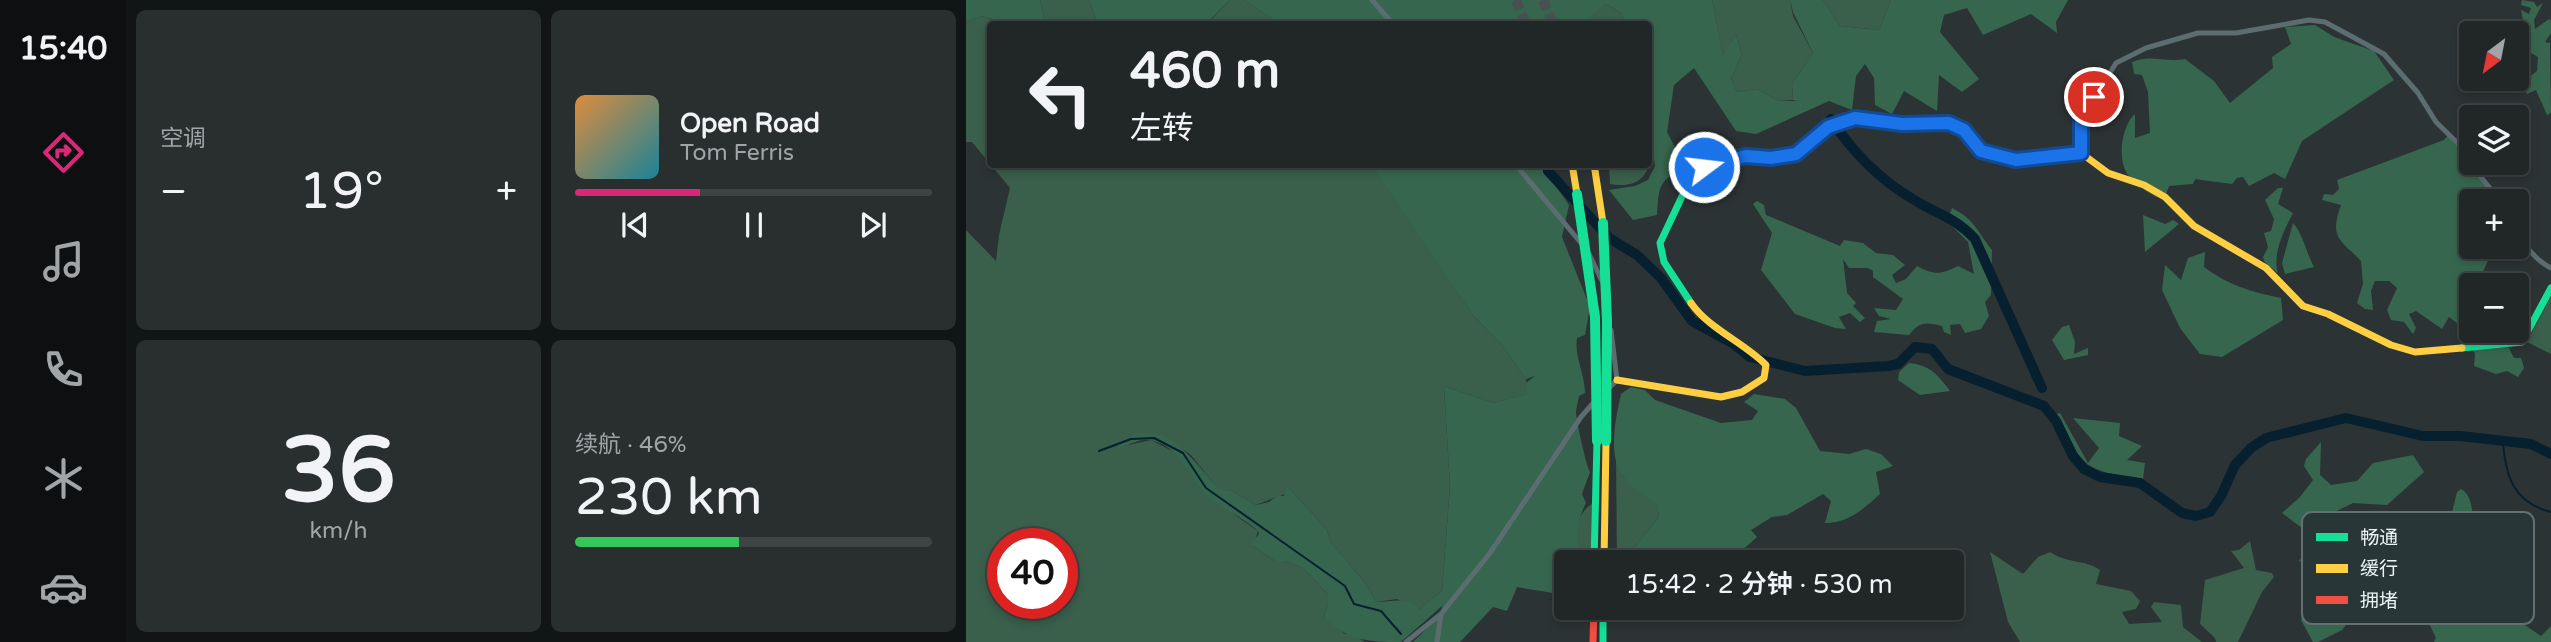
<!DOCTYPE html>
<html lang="zh">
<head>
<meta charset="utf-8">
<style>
	:root { --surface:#212627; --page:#292e2f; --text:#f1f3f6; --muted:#a2a5a7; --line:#3e4344; --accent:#db2777 }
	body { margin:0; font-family:"Varela Round","Noto Sans SC",sans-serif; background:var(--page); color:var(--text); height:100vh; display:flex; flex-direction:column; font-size:26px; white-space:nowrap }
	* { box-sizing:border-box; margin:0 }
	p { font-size:23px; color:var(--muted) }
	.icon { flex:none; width:38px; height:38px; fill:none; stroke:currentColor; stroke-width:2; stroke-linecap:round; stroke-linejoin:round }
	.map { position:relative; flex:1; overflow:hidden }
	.drawer { display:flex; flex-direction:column; gap:10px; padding:10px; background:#121515; width:840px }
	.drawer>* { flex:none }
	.top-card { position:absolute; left:21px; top:21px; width:665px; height:147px; border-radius:7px; box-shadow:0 4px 10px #0003,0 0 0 2px var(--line); background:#212627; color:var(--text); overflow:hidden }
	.needle { width:46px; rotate:212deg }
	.fabs { position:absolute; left:1493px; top:21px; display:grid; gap:14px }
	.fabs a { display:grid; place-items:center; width:70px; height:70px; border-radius:7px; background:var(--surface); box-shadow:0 4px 10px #0003,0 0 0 2px var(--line); font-size:35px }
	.speed { position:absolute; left:21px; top:528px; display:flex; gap:14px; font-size:35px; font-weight:700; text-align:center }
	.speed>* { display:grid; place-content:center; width:91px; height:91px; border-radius:50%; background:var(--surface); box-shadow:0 4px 10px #0003,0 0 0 2px var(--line); line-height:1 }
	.speed .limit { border:10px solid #d22; background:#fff; color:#111 }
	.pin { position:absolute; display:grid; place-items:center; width:60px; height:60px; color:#fff; margin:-30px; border:4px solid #fff; border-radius:50%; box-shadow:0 2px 7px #0007 }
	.me { position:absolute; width:77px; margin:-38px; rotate:75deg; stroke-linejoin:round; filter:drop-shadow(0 0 5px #0008) }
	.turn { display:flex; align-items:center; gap:24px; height:147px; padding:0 28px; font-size:32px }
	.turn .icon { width:91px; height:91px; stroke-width:2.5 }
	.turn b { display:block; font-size:49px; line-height:60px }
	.big { font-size:52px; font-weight:600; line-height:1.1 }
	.drawer .widget { flex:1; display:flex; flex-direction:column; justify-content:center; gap:10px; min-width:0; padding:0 24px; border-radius:10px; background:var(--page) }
	.drawer .dial { align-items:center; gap:0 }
	.dial b { font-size:91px; line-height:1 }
	.song { display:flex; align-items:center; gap:21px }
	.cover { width:84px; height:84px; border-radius:10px; background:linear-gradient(135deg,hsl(30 70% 55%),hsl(190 70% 35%)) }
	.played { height:7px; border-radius:4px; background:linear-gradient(90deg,var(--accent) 35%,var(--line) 35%) }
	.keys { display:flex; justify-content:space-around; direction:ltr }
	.heat { display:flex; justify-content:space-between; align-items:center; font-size:38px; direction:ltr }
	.charge { height:10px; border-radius:5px; background:linear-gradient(90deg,#34c759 46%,var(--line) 0) }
	.drawer .tiles { flex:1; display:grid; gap:10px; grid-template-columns:repeat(2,1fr) }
	.trip { position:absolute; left:588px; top:550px; width:410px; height:70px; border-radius:7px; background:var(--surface); box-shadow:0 4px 10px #0003,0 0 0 2px var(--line); font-weight:600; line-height:70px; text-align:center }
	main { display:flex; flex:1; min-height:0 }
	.tabs { display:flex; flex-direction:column; width:126px; justify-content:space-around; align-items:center; background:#0d0f10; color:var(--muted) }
	.tabs .icon { width:49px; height:49px }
	.tabs .active { color:var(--accent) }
	.tabs b { font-size:32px; color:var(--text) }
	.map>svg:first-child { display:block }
	.green { fill:#3a5f4b; fill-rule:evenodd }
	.forest { fill:#37664e }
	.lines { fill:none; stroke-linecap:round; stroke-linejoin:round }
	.stream { stroke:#07202f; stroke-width:2 }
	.river { stroke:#07202f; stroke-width:10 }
	.highway-tunnel { stroke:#495051; stroke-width:10; stroke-dasharray:10 5; stroke-linecap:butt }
	.street { stroke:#5c6d71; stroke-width:5 }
	.fast { stroke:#16e098; stroke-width:7 }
	.slow { stroke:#ffcf43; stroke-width:7 }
	.jam { stroke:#f24e42; stroke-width:7 }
	.fast-bridge { stroke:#16e098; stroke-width:10 }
	.route-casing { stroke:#114b97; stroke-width:18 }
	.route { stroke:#1a73e8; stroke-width:12 }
	.key { fill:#283637; stroke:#636f70; stroke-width:2 }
	.key-label { font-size:19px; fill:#ecf4f4 }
</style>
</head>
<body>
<main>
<nav class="tabs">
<b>15:40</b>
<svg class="icon active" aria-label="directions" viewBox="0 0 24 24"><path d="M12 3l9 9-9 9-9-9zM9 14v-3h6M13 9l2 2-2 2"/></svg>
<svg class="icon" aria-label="music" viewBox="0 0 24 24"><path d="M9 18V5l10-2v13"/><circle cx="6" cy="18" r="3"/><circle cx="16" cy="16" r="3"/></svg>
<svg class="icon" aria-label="phone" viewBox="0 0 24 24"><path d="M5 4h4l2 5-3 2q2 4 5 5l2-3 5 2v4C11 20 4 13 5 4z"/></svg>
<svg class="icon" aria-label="climate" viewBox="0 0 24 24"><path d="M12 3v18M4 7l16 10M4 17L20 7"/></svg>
<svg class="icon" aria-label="car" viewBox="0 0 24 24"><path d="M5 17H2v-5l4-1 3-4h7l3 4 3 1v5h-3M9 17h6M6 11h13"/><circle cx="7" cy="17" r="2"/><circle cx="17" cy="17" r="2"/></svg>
</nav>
<section class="drawer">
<div class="tiles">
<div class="widget"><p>空调</p>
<div class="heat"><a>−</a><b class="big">19°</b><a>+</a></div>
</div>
<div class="widget">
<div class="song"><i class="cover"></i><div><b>Open Road</b><p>Tom Ferris</p></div></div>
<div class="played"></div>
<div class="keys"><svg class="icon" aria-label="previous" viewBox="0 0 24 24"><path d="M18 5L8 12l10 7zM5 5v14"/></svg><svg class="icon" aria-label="pause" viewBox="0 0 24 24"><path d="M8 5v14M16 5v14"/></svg><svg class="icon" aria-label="next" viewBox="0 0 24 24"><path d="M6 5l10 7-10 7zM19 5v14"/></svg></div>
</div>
<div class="widget dial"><b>36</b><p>km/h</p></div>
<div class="widget"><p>续航 · 46%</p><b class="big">230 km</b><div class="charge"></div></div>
</div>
</section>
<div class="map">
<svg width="1585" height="642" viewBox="0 0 1585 642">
	<rect width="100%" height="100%" fill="#2c3334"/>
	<!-- green -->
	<g class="green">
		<path d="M74,0H123L132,24H24V164L409,165L507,315L536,345L560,379L562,394L527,403L478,386L484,486L476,591L453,609L431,599L410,602L400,584L364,541L361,530L326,491L290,505L266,491L253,490L225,455L200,438L158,440L149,448L185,440L208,452L219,463L228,478L269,515L292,531L287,546L309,561H319L337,568L362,594V605L358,616L379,634H386L399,642H0V230L30,261L33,235L44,188L6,142H0V22L16,16L44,24L79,23ZM37,544H96V604H37Z"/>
		<polygon points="264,0 278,0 310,21 308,24 241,24"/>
		<polygon points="746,0 824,0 827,16 847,53 826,84 827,100 813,101 791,89 771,92 765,78 776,54 770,34 757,56"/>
		<polygon points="857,0 925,0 913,30 874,26"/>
		<polygon points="640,4 654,12 661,24 615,24"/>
		<path d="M683,113C687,145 693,193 644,184L643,165L682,164Z"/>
		<polygon points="1585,296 1585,354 1561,342"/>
		<polygon points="650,455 656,475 691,505 693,517 656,562 651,562"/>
		<path d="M626,504L625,562H616C609,543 606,516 626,504Z"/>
		<polygon points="1284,541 1290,570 1306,573 1308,577 1296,592 1272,642 1250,642 1249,638 1234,624 1239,580 1278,568 1265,551 1273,550"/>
		<path d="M1024,552L1057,574L1072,557L1084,552C1102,564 1118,559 1134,570L1130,584L1165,591L1174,601L1170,609L1156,612L1163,624L1196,622L1185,607L1188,602L1215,605L1217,627L1236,642H1054L1042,622Z"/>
	</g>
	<!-- forest -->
	<g class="forest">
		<polygon points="0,0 74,0 79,23 44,24 16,16 0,22"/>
		<polygon points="123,0 264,0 240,24 132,24"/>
		<path d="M278,0H746L757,55L770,34L776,54L765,78L771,92L791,89L813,101H831L827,100L826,84L847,53L827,12L824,0H857L874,26L913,30L925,0H1102L1090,22L1091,33L1065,14L1017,35L1001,8L978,15L974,32L1013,79L996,92L973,75L971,111L938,91L926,114L909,105L908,78L899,64L890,76L886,110L863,101L790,134L770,131L728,68L708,85L701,132L720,168C692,180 693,186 691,215L667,220L643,190L669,186L682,180L689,166L682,114V24H661L654,12L640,4L616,24H307L308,20Z"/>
		<polygon points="1556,0 1568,2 1571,7 1577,3 1568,20 1569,29 1583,19 1585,21 1585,33 1579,42 1584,43 1585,113 1581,115 1570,90 1561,94 1553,80 1556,75 1559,80 1571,71 1572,57 1563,52 1555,10 1563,14 1565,8 1555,5"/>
		<path d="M1349,25L1368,37L1408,51L1428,80L1336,141L1319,179L1308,173L1283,186L1277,177L1271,178L1266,184L1229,179L1227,184L1203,186L1198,200C1185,195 1172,187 1162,175C1151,160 1155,126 1169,114V138L1184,133L1182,92L1176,75L1168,74L1166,62C1185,54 1198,63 1219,59L1248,81L1264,103L1307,68L1306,57L1325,44L1319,27Z"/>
		<path d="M1483,134L1505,157V163H1508L1528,195L1526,201H1505V247H1532L1524,256L1511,285H1505V331H1521L1523,334L1507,335L1504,342L1543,348L1548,358H1555L1558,368L1552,377L1541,371L1530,374L1508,366L1509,353L1499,343L1503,332L1483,317L1476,329L1450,311L1443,314L1450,328L1447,334L1438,322L1425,320L1421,310L1431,288L1423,281H1409L1405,291L1407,310L1399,309L1391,303L1397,284L1395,261C1374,239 1363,239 1375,205L1356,200L1358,194L1367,195L1373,189L1371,180L1478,140Z"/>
		<path d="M406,165H575L603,205L596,237L624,307L619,335L611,338C608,356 619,374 619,393L613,396C612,402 610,408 610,413C611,423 620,465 624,472L616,494L620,503C610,522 609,541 616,562H600V590L593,594L551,587L541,611L527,607L494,642H447L475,615L476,606L435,642C404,642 379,641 358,616L362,605V594L337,568L319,561H309L287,546L285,543L293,534L292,531C277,517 257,510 242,496C223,478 215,446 184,440C171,438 160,448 148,449C192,405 226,460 253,489L266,491L290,505L303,502L312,495L318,496L320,488L326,491L361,530L364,541L400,584L410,602C426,602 440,596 453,609L476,591L484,486L478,386L527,403L561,394L560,383L569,376L560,379L536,345L507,315Z"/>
		<path d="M1312,188H1317L1312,204L1327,213C1318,230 1306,254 1312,273L1299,263L1297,257L1302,247L1298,233L1305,231L1308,219L1299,200Z"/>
		<path d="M791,201L798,205L800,215L874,246L878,240L897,243L910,253L927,255L939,265L926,275L930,283L940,279L951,266C967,275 975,275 992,266L1008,274L1002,242L981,221L986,208C1008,219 1011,231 1026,250L1025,295L1019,302L1023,316L1015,329L999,333L994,324L984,325L985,335L978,332L976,326C960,322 954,321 943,335L908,332L911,321L925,319L913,316L908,308L930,310L937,299L907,277V271L902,268H883L877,259L881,293L890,303L887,306L899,318L894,322L884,313L873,317L880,329L869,328L829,314L795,270L806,233L787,204Z"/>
		<polygon points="1177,215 1199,224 1207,220 1213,224 1179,252"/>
		<path d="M1327,223C1336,232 1341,254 1348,267L1319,274L1316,263Z"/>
		<path d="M1239,252L1238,267C1264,286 1283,291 1315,298L1317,320L1256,357L1234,354L1214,328L1196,290L1199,265L1215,280L1222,258Z"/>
		<polygon points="1103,325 1109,342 1108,354 1122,348 1122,355 1098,360 1086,340 1096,327"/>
		<path d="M943,363C964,365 972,375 984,391L954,395L932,380L933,372Z"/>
		<path d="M665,387L679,390L689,400L755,423L786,420L792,411L778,402L788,394L819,399L830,408L854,451L883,454L900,449L915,454L927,466L910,472L914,494C897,509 883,523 859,523L865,501L857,494L821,515L806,517L785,530L791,537L763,562H656L693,517L691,505C680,496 665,487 657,476C641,455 650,417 655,394Z"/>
		<path d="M1094,413L1122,463L1133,448L1107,418L1154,423L1153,436L1176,446L1161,460L1179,463L1177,479C1115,470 1118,468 1091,414Z"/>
		<polygon points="1355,442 1354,475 1365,485 1391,481 1407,463 1447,455 1458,472 1421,505 1387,503 1336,528 1316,513 1334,497 1347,480 1338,466 1340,459"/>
		<path d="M1495,489C1507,496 1504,509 1509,519C1514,532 1524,542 1527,556L1512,571L1547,617L1575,636L1585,626V642H1468L1470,638L1462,621L1461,573L1430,559L1376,630L1352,642H1347L1335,620L1356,571L1333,561L1343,548L1377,562L1381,580L1392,590L1421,550L1403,549L1402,543L1425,533L1444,540L1452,531L1458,532L1457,545L1472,550L1480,537L1491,492Z"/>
	</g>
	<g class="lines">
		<!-- stream -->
		<g class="stream">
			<path d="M1537,443C1540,477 1547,502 1585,512"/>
			<polyline points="133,451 165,439 188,438 217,453 240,488 379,586 388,604 415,611 435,634"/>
		</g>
		<!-- river -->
		<g class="river">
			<path d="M865,119C887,153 915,181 950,201C973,215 990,218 1009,239L1076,388"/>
			<polyline points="582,171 643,238 671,255 695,278 726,321 768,344 784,357 839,371 922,366 932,364 949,347 966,349 982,369 1078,406 1090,421 1107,456 1118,469 1134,477 1174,483 1216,513 1230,516 1244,512 1255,496 1269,465 1285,448 1300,438 1380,418 1457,436 1494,436 1565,444 1585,454"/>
		</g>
		<!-- highway-tunnel -->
		<g class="highway-tunnel">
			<polyline points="550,0 560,24"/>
			<polyline points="577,0 587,24"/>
		</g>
		<!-- street -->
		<g class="street">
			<polyline points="406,0 427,24"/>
			<polyline points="1115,153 1116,118 1150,63 1180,48 1232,33 1270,33 1343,20 1359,22 1418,54 1452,93 1470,122 1505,156"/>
			<polyline points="1509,163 1515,177 1534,201"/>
			<polyline points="549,164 615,243"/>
			<path d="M1550,229C1558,245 1569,260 1585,268"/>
			<polyline points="623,254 637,283"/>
			<polyline points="641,390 651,380 645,330"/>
			<polyline points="440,642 475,614 524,553 615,417 629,401"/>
			<polyline points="471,642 475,614"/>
		</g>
		<!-- fast -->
		<g class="fast">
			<polyline points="725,303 698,262 694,243 720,188 730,173 738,167 780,156 805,158 830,154 870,122 903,118 936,124 983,123 997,130 1015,151 1050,160 1080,157"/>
			<polyline points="1496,348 1556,342 1585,288"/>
			<polyline points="628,562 631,441"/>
			<polyline points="637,607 637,642"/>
		</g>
		<!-- slow -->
		<g class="slow">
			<polyline points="1080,157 1115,153 1142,173 1178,185 1199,197 1228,226 1300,268 1337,306 1362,314 1425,345 1449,352 1496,348"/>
			<polyline points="606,164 611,194"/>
			<polyline points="628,164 637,223"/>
			<path d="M651,380L755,397L776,392L798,378L800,365C777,342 743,329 725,303"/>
			<polyline points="638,562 640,441"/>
		</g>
		<!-- jam -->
		<polyline class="jam" points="627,642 628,607"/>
		<!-- fast-bridge -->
		<g class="fast-bridge">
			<polyline points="611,194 629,317 631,441"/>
			<polyline points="637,223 641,322 640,441"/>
		</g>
	</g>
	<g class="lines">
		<!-- route casing -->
		<g class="route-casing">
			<polyline id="route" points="738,167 780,156 805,158 830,154 862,127 889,118 936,124 983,123 998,130 1015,151 1050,160 1115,153 1115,118 1128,97"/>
		</g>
		<!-- route -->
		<use href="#route" class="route"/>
	</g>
	<!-- legend -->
	<rect x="1336" y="512" width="232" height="112" rx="10" class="key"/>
	<rect x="1350" y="533" width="32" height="8" fill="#16e098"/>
	<rect x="1350" y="564" width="32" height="9" fill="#ffcf43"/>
	<rect x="1350" y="596" width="32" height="8" fill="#f24e42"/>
	<g class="key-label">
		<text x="1394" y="544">畅通</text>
		<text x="1394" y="575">缓行</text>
		<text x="1394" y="607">拥堵</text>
	</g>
</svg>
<div class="fabs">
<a><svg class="needle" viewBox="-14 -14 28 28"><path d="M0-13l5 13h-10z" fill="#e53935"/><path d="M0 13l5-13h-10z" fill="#a2a5a7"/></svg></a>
<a><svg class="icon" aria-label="layers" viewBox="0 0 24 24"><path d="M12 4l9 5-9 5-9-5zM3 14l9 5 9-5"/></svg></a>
<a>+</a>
<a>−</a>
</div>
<div class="speed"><div class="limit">40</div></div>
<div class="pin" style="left:1128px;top:97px;background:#d93025"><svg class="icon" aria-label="arrive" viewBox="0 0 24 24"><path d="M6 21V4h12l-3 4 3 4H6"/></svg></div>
<svg class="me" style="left:738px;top:167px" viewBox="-20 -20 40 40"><circle r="17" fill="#1a73e8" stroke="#fff" stroke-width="3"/><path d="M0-11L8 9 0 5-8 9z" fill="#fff"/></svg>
<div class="trip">15:42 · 2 分钟 · 530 m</div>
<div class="top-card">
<div class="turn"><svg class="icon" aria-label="left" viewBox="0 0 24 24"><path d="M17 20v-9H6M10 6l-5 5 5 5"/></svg><div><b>460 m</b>左转</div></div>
</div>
</div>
</main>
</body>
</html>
